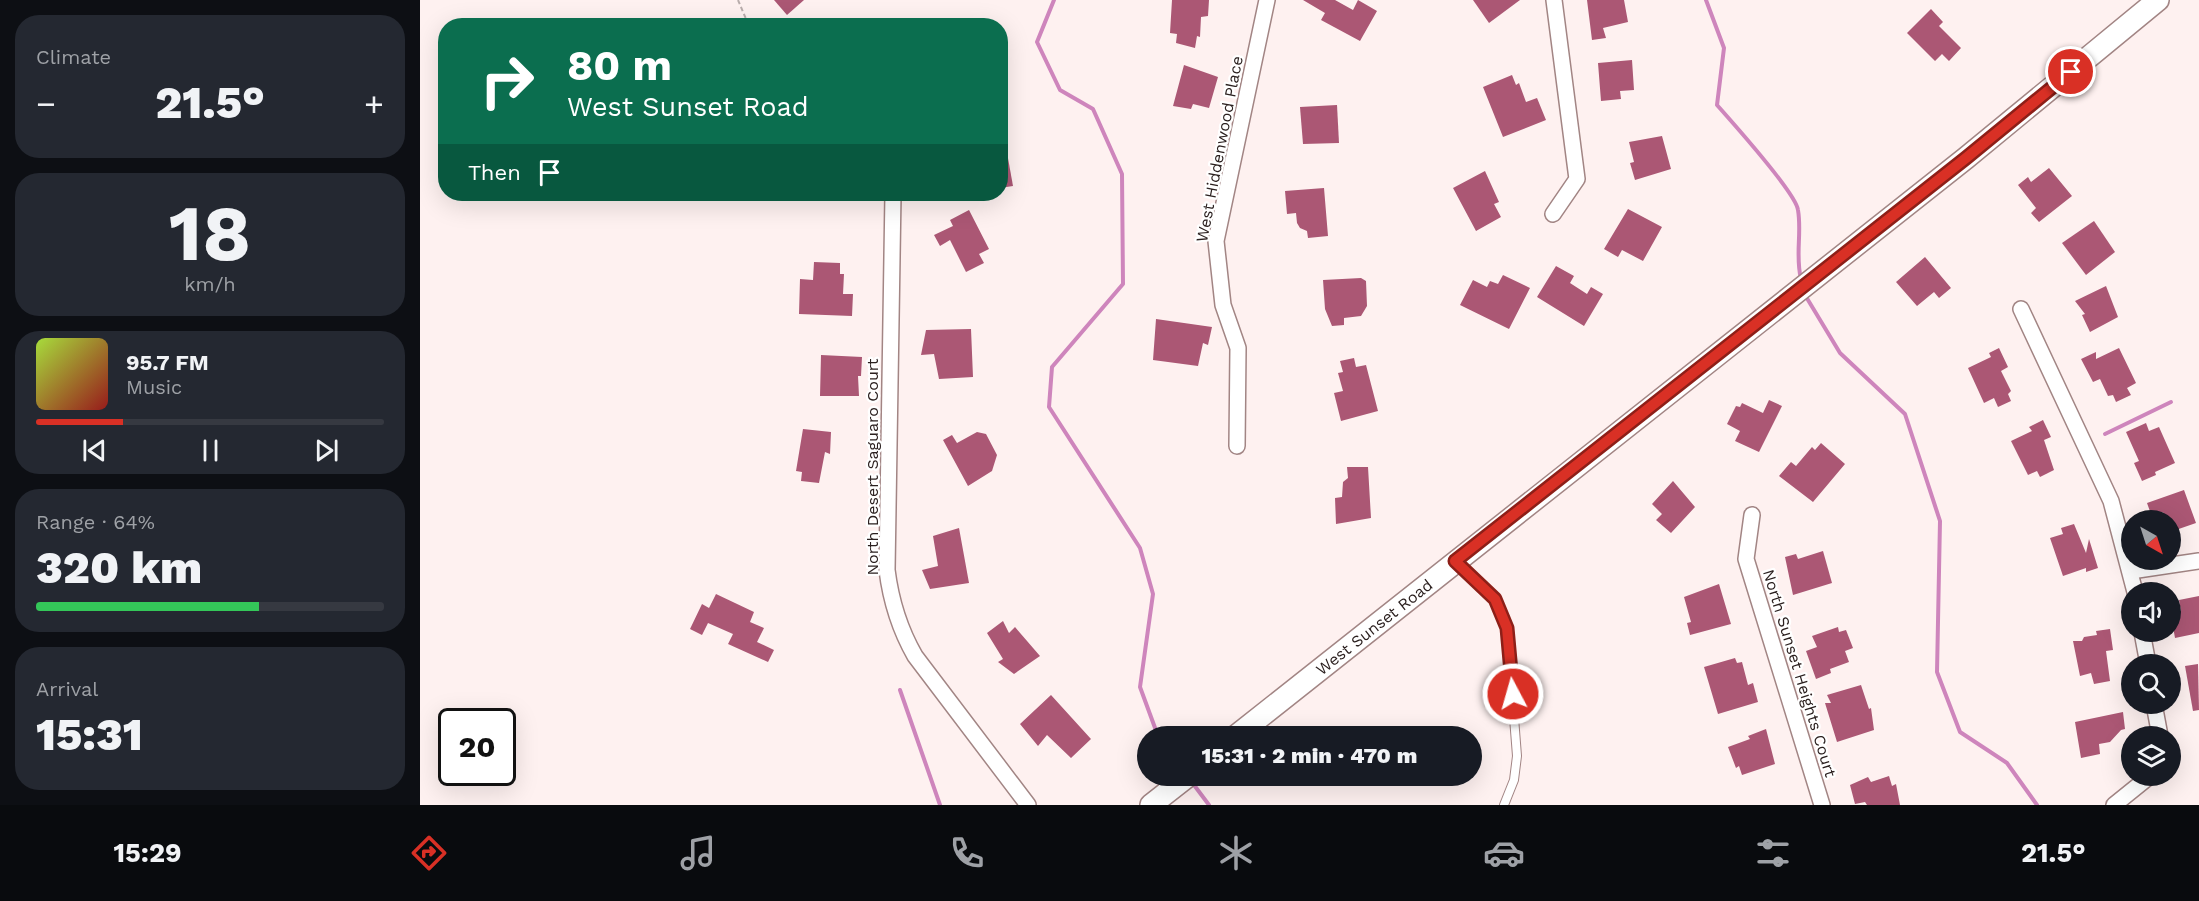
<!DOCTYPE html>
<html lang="en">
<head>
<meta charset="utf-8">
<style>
	:root { --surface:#171b24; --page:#242831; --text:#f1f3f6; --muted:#9ea1a6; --line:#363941; --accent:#d93025 }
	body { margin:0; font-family:"Work Sans",sans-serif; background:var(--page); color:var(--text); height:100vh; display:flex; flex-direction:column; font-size:22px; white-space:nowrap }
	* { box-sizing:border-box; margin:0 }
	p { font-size:20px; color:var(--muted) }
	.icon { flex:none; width:33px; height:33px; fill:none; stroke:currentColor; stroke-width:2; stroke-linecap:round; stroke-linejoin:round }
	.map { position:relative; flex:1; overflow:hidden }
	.details { display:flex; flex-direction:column; gap:15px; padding:15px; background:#0d0f14; width:420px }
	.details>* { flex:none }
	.guide { position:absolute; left:18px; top:18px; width:570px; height:183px; border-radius:24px; box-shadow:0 6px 24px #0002; background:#0b6e4f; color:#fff; overflow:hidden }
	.needle { width:39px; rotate:141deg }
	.tools { position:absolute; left:1701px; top:510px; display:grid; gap:12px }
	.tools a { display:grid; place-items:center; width:60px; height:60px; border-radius:50%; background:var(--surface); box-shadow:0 6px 24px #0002; font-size:30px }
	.speed { position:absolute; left:18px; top:708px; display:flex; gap:12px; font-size:30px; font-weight:700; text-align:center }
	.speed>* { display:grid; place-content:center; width:78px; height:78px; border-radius:50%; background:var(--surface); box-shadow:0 6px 24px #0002; line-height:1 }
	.speed .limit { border:3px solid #111; border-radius:9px; background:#fff; color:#111 }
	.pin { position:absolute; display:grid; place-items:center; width:51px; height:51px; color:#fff; margin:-26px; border:3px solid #fff; border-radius:50%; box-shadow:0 2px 6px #0007 }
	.me { position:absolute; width:66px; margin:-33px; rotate:354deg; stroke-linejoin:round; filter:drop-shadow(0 0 4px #0008) }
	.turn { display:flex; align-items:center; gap:21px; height:126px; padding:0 30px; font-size:27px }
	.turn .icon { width:78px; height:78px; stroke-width:2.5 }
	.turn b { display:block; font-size:42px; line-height:51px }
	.then { display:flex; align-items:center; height:57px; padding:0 30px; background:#0003; gap:12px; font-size:22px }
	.big { font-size:45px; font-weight:800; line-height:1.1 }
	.details .tile { flex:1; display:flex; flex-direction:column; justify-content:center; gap:9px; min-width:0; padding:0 21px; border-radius:24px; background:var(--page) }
	.details .dial { align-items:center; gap:0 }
	.dial b { font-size:78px; line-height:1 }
	.song { display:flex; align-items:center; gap:18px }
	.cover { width:72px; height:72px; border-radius:9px; background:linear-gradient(135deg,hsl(80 70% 55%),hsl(0 70% 35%)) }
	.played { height:6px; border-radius:3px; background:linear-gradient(90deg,var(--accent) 25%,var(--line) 25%) }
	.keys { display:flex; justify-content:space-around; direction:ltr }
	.heat { display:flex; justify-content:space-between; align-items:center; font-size:33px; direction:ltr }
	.charge { height:9px; border-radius:4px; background:linear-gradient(90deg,#34c759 64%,var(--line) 0) }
	.trip { position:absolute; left:717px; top:726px; width:345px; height:60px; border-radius:30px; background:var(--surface); box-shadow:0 6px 24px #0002; font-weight:800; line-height:60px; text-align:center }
	.tab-bar { display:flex; height:96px; justify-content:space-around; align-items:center; background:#090b0e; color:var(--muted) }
	.tab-bar .icon { width:42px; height:42px }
	.tab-bar .on { color:var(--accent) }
	.tab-bar b { font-size:27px; color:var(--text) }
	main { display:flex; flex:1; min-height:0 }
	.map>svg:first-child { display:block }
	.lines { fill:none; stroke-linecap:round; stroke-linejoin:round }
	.stream { stroke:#ce85bc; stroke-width:4 }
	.building { fill:#ab5774 }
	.lane-casing { stroke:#a28584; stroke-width:10 }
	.street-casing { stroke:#a28584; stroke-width:18 }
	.secondary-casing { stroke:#a28584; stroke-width:24 }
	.path { stroke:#b9adac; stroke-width:2; stroke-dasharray:4.5 3; stroke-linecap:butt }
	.lane { stroke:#fff; stroke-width:8 }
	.street { stroke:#fff; stroke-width:15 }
	.secondary { stroke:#fff; stroke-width:21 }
	.route-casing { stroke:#8d1f18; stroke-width:15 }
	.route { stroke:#d93025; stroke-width:10 }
	.labels { text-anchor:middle; stroke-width:4.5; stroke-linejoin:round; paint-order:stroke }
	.street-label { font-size:16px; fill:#2b201f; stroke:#fff }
</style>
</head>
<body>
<main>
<section class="details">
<div class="tile"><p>Climate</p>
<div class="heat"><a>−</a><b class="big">21.5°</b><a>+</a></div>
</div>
<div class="tile dial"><b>18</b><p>km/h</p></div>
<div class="tile">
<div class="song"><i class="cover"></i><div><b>95.7 FM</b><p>Music</p></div></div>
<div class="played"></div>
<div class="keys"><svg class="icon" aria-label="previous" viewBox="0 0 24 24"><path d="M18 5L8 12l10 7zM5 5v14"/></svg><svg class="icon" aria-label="pause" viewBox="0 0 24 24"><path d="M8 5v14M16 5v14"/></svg><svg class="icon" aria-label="next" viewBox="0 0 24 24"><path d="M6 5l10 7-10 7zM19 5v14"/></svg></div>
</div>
<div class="tile"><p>Range · 64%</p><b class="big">320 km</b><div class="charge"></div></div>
<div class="tile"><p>Arrival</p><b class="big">15:31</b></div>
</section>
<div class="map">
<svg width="1779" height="805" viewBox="0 0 1779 805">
	<rect width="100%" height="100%" fill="#fef1f0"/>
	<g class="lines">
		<!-- stream -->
		<g class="stream">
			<polyline points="634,0 617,42 640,90 673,109 702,174 703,284 632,367 629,407 720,548 733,594 720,687 738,736"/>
			<path d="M1286,0L1304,48L1297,105C1312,122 1376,193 1378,210C1382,233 1375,256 1381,279"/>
			<polyline points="1385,295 1420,353 1485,414 1520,521 1517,672 1540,732 1587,763 1617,805"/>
			<polyline points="1685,434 1751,402"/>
			<polyline points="480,690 520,805"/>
			<polyline points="771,781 789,805"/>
		</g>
	</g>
	<!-- building -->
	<g class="building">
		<polygon points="354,0 384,0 367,15"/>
		<polygon points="752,0 789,0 788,16 781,17 780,37 777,36 775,48 756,43 757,34 750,33"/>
		<polygon points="883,0 915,0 933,10 938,0 957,11 940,41 901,20 905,13"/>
		<polygon points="1053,0 1100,0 1069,23"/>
		<polygon points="1167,0 1204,0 1208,22 1183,28 1186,38 1172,40"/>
		<polygon points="1511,9 1523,22 1519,26 1541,48 1529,61 1522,54 1515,61 1487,33"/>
		<polygon points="1212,60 1214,90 1200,91 1201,99 1181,101 1178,63"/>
		<polygon points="764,65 798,77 789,108 773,104 771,109 753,106"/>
		<polygon points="1092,75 1096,85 1099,83 1106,102 1117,98 1126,120 1083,137 1063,87"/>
		<polygon points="917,105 919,143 883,144 880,107"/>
		<polygon points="1242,136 1251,169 1215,180 1210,163 1214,162 1209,142"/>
		<polygon points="580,147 586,147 593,186 580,188"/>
		<polygon points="1629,168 1652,196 1619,222 1611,213 1616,208 1598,185 1608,177 1611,182"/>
		<polygon points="1065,171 1079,202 1074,204 1081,217 1056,231 1033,188"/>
		<polygon points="904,188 908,236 888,238 887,231 880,228 877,223 876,213 867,214 865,191"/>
		<polygon points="1208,209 1242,227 1223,261 1202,250 1198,257 1184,249"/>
		<polygon points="549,210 569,249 559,254 564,263 546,272 530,240 520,246 514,235 533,226 530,220"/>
		<polygon points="1674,221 1695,252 1666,275 1642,243"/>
		<polygon points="1505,257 1531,288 1519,298 1514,292 1497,306 1476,282"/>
		<polygon points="394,262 420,263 420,274 424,274 423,294 433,294 432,316 379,314 380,279 393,280"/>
		<polygon points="1136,266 1154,276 1150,283 1167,294 1171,287 1183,294 1164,326 1117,297"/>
		<polygon points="1083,275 1110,288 1089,329 1040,305 1053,280 1067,287 1070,281 1078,284"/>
		<polygon points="941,278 946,281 947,306 941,316 924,318 924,325 912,326 905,309 903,280"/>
		<polygon points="1686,286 1698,317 1670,332 1662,315 1665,314 1655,301"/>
		<polygon points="736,319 792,327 788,345 783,343 778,366 733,360"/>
		<polygon points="551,329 553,377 519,379 514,354 501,355 506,330"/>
		<polygon points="1579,348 1588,367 1581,371 1591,391 1588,394 1591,401 1578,407 1574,398 1564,403 1548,368 1571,357 1569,353"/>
		<polygon points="1699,348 1716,383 1707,388 1711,395 1696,402 1693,395 1688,396 1680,379 1673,382 1661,359 1676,352 1676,359"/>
		<polygon points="401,355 442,357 441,376 438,376 439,396 400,396"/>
		<polygon points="934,358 936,367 946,365 958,411 921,421 914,393 923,391 918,373 923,372 920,361"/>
		<polygon points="1349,400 1362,406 1339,452 1315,441 1320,431 1307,424 1316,406 1320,407 1322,403 1343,413"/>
		<polygon points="1623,420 1631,437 1624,440 1634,470 1620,477 1617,471 1608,475 1591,441 1612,431 1609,427"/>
		<polygon points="1726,423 1729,431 1739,427 1755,463 1735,472 1736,475 1722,481 1714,463 1719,461 1706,432"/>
		<polygon points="383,429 411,432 410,454 405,452 399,483 381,481 382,472 376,471"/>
		<polygon points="557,432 566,434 577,455 572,471 548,486 523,440 532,435 537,443"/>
		<polygon points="1401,443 1425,464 1393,502 1359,476 1371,462 1376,466 1392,447 1395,450"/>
		<polygon points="927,467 948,467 951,518 916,524 915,498 922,497 923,482 928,478"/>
		<polygon points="1253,481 1275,507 1251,533 1236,520 1242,514 1232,504"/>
		<polygon points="1764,490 1776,523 1750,532 1750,520 1746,520 1743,512 1732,517 1727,503"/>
		<polygon points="1654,524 1666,553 1669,539 1678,568 1666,572 1666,568 1643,576 1630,538 1643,534 1641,528"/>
		<polygon points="539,528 549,583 510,589 502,570 518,566 513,536"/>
		<polygon points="1403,551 1412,583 1373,595 1365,557 1376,554 1378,559"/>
		<polygon points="1299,584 1311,624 1270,635 1267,623 1271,622 1264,597"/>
		<polygon points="296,594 334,612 330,622 344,628 337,642 354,650 348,662 308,644 313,634 288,623 282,635 270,629 282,604 289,608"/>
		<polygon points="1779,596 1779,633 1755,638 1750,610 1761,611 1759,600"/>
		<polygon points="583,621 589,633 595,627 620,656 594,674 578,662 583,659 567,633"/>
		<polygon points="1418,627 1419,632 1426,630 1433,648 1425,651 1429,662 1410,669 1411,673 1396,679 1386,651 1397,647 1392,636"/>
		<polygon points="1690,629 1693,650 1686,651 1690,681 1674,684 1671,673 1660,676 1653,641 1662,641 1664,637 1677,635 1676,631"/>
		<polygon points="1315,658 1317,663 1322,662 1328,685 1333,683 1338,702 1298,714 1284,667"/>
		<polygon points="1778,664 1779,710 1773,711 1765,666"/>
		<polygon points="1441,685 1449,709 1451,708 1454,730 1417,742 1405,703 1411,703 1407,695"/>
		<polygon points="631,695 671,739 651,758 627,735 618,746 600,724"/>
		<polygon points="1703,712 1705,729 1701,730 1690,742 1679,744 1680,754 1661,758 1655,722"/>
		<polygon points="1346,729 1355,764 1322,775 1319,766 1316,768 1308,747 1330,739 1328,736"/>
		<polygon points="1469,776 1472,786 1476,784 1480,805 1447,805 1445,802 1435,804 1430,785 1448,777 1451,782"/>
	</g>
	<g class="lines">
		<!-- lane casing -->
		<g class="lane-casing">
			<polyline id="lane" points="1036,562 1075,599 1087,628 1097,756 1094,780 1084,805"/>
		</g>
		<!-- street casing -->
		<g class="street-casing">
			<g id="street">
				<path d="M473,194L467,570C471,602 479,628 495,656L608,805"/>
				<polyline points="1133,214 1157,179 1134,0"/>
				<polyline points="1601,309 1691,501 1715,592"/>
				<polyline points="817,446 818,348 803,305 796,241 847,0"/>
				<polyline points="1332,515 1326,559 1402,805"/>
				<polyline points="1711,571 1779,561"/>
				<polyline points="1722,632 1728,664"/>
				<polyline points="1734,704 1740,736"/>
				<polyline points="1694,805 1730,776"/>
			</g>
		</g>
		<!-- secondary casing -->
		<g class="secondary-casing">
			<g id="secondary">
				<path id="s1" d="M816,736L1546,158L1738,0"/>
				<polyline points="731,805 768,776"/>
			</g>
		</g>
		<!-- path -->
		<polyline class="path" points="318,0 329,26"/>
		<!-- lane -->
		<use href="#lane" class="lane"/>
		<!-- street -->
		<use href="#street" class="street"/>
		<!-- secondary -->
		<use href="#secondary" class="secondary"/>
	</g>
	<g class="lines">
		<!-- route casing -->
		<g class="route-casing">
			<polyline id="route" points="1093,694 1087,628 1075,599 1035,561 1546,158 1651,72"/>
		</g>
		<!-- route -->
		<use href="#route" class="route"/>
	</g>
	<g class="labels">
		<!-- street labels -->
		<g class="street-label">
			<text transform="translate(799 149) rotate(-79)" y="6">West Hiddenwood Place</text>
			<text transform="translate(452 467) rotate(-90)" y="6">North Desert Saguaro Court</text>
			<text dy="6" stroke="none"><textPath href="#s1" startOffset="176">West Sunset Road</textPath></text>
			<text transform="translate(1380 673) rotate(73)" y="6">North Sunset Heights Court</text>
		</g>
	</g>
</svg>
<div class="tools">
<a><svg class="needle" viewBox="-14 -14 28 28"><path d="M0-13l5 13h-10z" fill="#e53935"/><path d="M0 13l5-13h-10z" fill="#9ea1a6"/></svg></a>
<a><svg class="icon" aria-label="sound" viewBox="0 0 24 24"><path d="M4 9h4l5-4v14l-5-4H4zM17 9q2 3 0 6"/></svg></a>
<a><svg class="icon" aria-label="search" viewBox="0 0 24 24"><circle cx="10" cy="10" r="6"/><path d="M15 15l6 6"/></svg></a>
<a><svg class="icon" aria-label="layers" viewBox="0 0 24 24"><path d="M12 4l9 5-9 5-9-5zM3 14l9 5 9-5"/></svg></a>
</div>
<div class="speed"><div class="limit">20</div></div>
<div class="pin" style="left:1651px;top:72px;background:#d93025"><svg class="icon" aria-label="arrive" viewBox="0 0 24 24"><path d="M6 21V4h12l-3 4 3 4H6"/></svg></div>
<svg class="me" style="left:1093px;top:694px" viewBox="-20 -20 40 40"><circle r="17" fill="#d93025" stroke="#fff" stroke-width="3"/><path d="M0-11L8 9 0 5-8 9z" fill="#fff"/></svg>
<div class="trip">15:31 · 2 min · 470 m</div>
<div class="guide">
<div class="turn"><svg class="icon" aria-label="right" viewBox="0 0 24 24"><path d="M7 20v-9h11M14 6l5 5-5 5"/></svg><div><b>80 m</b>West Sunset Road</div></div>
<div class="then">Then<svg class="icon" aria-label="arrive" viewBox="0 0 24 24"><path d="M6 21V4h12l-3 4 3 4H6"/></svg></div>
</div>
</div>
</main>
<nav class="tab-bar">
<b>15:29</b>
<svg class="icon on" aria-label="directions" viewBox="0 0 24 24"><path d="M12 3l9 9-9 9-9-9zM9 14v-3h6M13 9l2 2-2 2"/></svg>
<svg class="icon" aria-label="music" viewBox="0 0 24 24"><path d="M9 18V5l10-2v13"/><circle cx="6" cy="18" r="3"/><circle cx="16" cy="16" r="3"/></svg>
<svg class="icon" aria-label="phone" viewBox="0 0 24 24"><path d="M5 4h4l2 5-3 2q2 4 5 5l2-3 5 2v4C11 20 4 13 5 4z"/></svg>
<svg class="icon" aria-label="climate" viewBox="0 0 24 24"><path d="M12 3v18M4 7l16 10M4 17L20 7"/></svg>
<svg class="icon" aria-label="car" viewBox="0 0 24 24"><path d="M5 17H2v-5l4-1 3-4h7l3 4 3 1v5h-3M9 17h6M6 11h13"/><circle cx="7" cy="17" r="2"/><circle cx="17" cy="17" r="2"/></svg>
<svg class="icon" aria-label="filters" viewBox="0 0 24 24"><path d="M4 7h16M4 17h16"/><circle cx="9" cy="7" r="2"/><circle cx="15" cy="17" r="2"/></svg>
<b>21.5°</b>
</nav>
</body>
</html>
